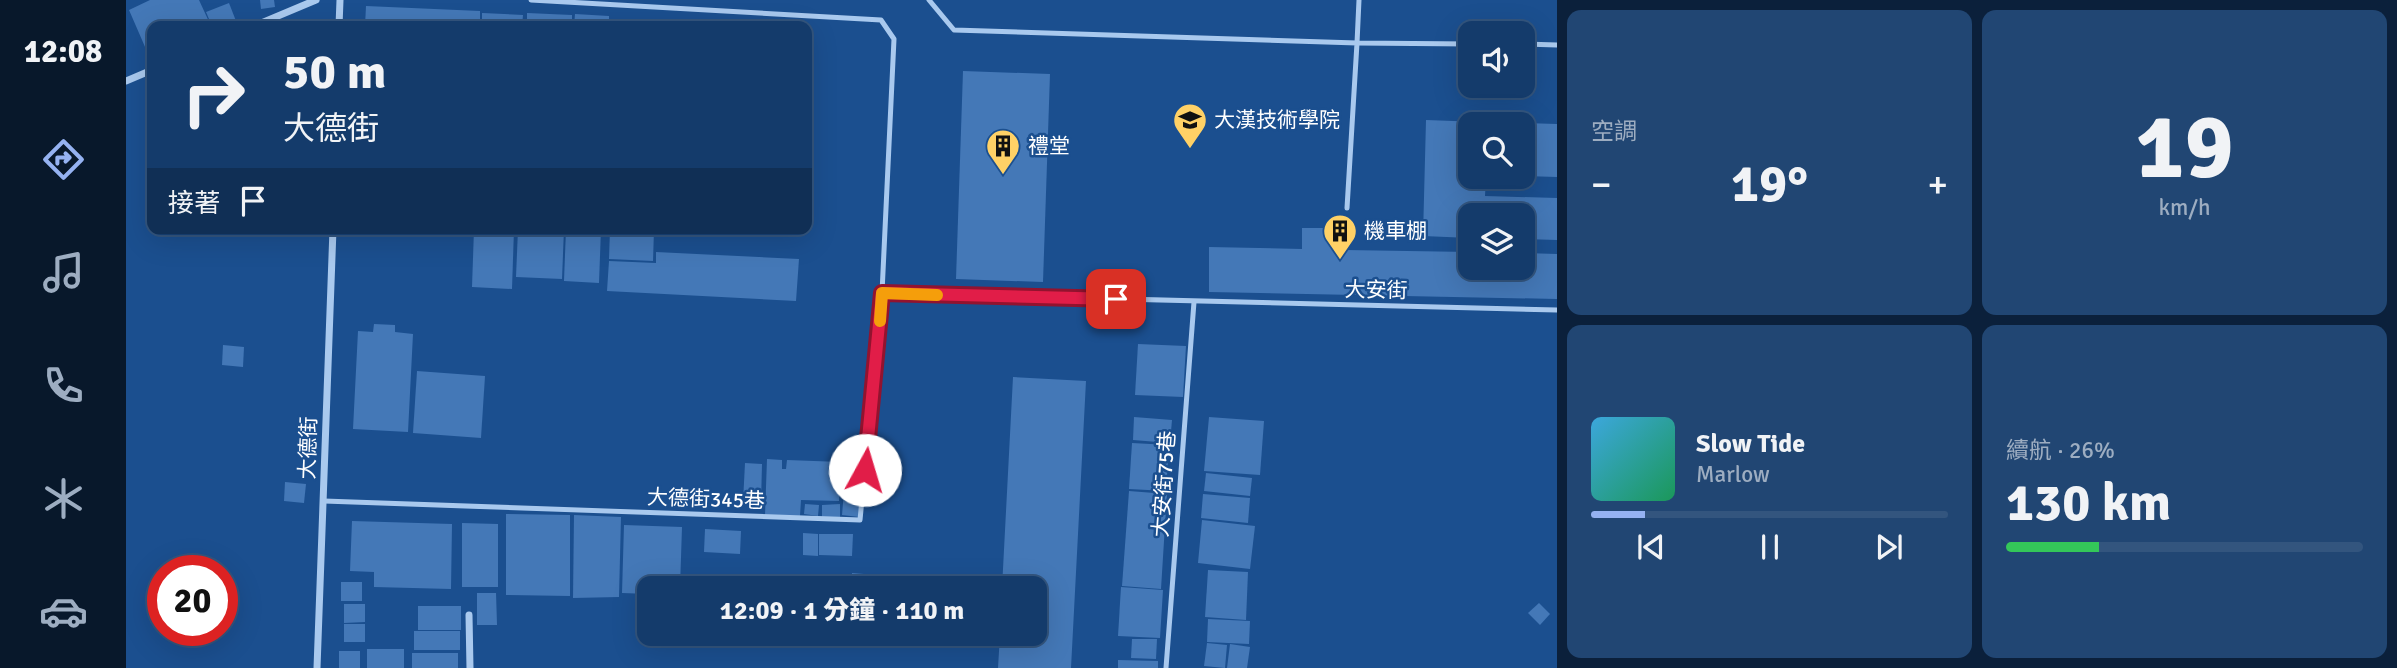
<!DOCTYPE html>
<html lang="zh-TW">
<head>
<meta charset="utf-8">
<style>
	:root { --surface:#143b6b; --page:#214673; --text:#f1f3f6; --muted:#9dadc1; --line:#33557e; --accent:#95b2f1 }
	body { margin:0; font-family:Signika,"Noto Sans TC",sans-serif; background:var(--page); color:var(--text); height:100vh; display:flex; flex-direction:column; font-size:26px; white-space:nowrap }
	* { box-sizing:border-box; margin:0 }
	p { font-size:23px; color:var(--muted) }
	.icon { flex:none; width:38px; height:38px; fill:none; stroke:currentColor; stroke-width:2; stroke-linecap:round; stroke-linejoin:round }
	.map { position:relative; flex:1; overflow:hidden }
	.details { display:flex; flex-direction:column; gap:10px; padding:10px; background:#0b203b; width:840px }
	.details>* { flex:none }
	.banner { position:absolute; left:21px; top:21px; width:665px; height:214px; border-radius:14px; box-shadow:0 7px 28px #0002,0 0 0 2px var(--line); background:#143b6b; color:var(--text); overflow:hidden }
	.fabs { position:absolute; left:1332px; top:21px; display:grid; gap:14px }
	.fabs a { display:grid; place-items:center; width:77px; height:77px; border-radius:14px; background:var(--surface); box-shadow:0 7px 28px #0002,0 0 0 2px var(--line); font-size:35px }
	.speed { position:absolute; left:21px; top:555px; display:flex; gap:14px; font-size:35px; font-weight:700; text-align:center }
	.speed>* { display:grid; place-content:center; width:91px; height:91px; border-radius:50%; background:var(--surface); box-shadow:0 7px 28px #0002,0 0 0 2px var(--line); line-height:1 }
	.speed .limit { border:10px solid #d22; background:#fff; color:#111 }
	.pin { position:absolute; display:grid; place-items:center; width:60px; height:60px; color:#fff; margin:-30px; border-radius:14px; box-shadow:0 4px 10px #0006 }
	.me { position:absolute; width:77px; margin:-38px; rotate:6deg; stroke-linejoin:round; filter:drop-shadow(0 0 5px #0008) }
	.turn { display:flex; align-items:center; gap:24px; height:147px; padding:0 21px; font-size:32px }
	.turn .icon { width:91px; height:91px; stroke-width:2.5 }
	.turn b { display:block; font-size:49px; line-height:60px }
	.then { display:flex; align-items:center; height:66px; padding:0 21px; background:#0003; gap:14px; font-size:26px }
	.big { font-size:52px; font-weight:800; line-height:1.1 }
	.details .tile { flex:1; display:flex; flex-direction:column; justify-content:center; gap:10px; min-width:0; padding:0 24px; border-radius:14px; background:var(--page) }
	.details .dial { align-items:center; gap:0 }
	.dial b { font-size:91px; line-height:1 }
	.song { display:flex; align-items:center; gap:21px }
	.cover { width:84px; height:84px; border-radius:10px; background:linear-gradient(135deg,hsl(200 70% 55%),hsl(150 70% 35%)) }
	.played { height:7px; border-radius:4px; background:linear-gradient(90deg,var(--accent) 15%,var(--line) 15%) }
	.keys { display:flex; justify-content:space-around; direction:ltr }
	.heat { display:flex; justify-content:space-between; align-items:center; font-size:38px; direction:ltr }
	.charge { height:10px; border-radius:5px; background:linear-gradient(90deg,#34c759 26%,var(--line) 0) }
	.details .tiles { flex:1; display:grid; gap:10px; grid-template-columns:repeat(2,1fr) }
	.trip { position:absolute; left:511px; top:576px; width:410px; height:70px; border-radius:14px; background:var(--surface); box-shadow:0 7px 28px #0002,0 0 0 2px var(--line); font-weight:800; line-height:70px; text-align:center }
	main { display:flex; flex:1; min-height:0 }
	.menu { display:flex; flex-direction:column; width:126px; justify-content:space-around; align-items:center; background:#08182b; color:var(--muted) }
	.menu .icon { width:49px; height:49px }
	.menu .current { color:var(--accent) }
	.menu b { font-size:32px; color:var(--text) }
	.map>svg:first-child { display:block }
	.building { fill:#4478b7 }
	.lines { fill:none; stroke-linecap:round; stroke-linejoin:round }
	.lane { stroke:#a9c9ee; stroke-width:5 }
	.street { stroke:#a9c9ee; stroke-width:7 }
	.route-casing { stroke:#92132f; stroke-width:18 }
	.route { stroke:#e11d48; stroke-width:12 }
	.slow { stroke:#f59e0b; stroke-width:12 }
	.labels { text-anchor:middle; stroke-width:5; stroke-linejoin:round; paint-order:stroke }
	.poi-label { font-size:21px; fill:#fff; stroke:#1b4f8f; text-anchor:start }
	.street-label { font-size:21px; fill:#fff; stroke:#1b4f8f }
</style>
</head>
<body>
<main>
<nav class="menu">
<b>12:08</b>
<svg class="icon current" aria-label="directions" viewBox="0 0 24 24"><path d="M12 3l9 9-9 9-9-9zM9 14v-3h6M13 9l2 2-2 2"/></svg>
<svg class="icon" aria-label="music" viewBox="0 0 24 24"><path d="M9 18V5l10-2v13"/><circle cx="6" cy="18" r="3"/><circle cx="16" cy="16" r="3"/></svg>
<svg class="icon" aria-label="phone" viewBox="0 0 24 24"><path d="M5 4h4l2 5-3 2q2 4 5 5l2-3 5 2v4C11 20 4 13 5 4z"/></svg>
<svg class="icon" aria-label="climate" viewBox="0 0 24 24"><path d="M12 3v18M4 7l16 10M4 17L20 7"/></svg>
<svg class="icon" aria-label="car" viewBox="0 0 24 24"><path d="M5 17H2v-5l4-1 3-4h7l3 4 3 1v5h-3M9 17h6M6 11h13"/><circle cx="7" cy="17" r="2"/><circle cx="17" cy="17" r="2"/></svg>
</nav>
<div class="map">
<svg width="1431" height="668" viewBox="0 0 1431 668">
	<rect width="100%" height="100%" fill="#1b4f8f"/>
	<!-- building -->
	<g class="building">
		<polygon points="24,0 73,0 85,26 26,26 26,63 3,10"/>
		<polygon points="134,0 148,0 149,7 135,9"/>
		<polygon points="103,3 110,21 98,26 86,26 80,12"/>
		<polygon points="240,6 354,11 354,26 239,26"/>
		<polygon points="356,13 397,15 396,26 356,26"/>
		<polygon points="401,13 446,15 446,26 401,26"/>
		<polygon points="449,14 483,16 483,26 448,26"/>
		<polygon points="837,71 924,74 917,282 830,279"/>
		<polygon points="1300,120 1355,122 1355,124 1344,124 1344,177 1360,177 1359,196 1431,198 1431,240 1396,239 1396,215 1344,215 1344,238 1297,236"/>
		<polygon points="1396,123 1431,124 1431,177 1396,176"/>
		<polygon points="1176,228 1219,228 1219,250 1344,252 1344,268 1396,268 1396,253 1431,254 1431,299 1083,292 1083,247 1176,249"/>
		<polygon points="348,229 388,229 386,289 346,287"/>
		<polygon points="392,229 438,229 436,279 390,277"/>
		<polygon points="440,229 475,229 473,283 438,281"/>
		<polygon points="484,229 528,229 527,261 483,259"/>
		<polygon points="530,252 673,259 670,301 481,291 483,261 530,263"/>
		<polygon points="248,324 269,325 269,332 287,334 282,432 227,429 232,331 247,332"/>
		<polygon points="1012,344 1060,346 1057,397 1009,395"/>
		<polygon points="97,345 118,347 117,367 96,365"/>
		<polygon points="291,371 359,376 355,438 287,433"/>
		<polygon points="887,377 960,381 945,668 872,668 874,634 908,634 908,588 876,588"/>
		<polygon points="1008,417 1046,420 1044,443 1007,440"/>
		<polygon points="1083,417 1138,421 1134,475 1078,471"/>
		<polygon points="1006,443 1043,445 1040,491 1003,489"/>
		<polygon points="641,459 656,460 656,469 660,469 661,460 715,462 713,501 675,500 674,516 639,515"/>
		<polygon points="619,463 636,464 635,503 617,502"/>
		<polygon points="720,467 737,469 733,517 716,515"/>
		<polygon points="1080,473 1126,478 1124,496 1078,491"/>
		<polygon points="159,482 180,484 178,503 158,501"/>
		<polygon points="1003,491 1041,494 1035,589 996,586"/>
		<polygon points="1077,494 1124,498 1122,523 1075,518"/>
		<polygon points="679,504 693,505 692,516 678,514"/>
		<polygon points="714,504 714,517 696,517 696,505"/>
		<polygon points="380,514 444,515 444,596 380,595"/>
		<polygon points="448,515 495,517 493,597 447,598"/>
		<polygon points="1076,520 1129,526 1124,569 1072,563"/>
		<polygon points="226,521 326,524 325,589 248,587 248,572 224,571"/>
		<polygon points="336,523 372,524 372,587 336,587"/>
		<polygon points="498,525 556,527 554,588 523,588 523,594 496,593"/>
		<polygon points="579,529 615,531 614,554 578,552"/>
		<polygon points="677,533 692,534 692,556 677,555"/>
		<polygon points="693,534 727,534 726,556 693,555"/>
		<polygon points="1082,570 1122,572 1120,620 1079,617"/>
		<polygon points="726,573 738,574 738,588 726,588"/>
		<rect x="215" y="582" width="21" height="19"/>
		<polygon points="995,587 1037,590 1034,638 992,636"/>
		<polygon points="351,593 370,593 371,625 351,625"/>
		<polygon points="1413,603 1424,614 1414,625 1402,613"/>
		<polygon points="218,604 239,604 239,622 218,623"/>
		<rect x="292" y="606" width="43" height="24"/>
		<polygon points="1082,619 1124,621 1123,644 1081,642"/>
		<rect x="218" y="624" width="21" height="18"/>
		<rect x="288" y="631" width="46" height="19"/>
		<polygon points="1006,639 1031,639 1030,659 1005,658"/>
		<polygon points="1081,643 1101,645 1099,668 1078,666"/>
		<polygon points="1104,644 1124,647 1121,668 1101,668"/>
		<rect x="241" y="649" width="37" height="19"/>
		<rect x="213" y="651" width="21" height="17"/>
		<rect x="286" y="653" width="46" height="15"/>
		<polygon points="992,660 1032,661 1032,668 992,668"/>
	</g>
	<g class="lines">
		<!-- lane -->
		<g class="lane">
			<polyline points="803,0 828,30 1231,43 1221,208"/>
			<polyline points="1233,0 1231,43 1344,44"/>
			<polyline points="1396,44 1431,45"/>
			<polyline points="756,293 1431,310"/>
			<polyline points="198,501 734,520 756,293 768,39 755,20 405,0"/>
			<polyline points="1040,668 1068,302"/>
		</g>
		<!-- street -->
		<g class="street">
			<polyline points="128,26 190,0"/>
			<polyline points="213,26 214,0"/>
			<polyline points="0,81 26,70"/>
			<polyline points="343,615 344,668"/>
			<polyline points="191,668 207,229"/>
		</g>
	</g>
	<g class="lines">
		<!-- route casing -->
		<g class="route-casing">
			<polyline id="route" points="739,470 756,293 990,299"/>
		</g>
		<!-- route -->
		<use href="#route" class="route"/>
		<!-- slow -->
		<polyline class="slow" points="754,321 756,293 811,295"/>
	</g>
	<!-- icons -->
	<defs>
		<g id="university-pin" transform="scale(1.75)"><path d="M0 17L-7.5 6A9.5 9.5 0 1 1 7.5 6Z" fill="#ffd166" stroke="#1b4f8f"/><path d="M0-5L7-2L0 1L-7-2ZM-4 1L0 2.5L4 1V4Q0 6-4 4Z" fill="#111"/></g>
		<g id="building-pin" transform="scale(1.75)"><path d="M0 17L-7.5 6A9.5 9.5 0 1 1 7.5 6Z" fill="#ffd166" stroke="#1b4f8f"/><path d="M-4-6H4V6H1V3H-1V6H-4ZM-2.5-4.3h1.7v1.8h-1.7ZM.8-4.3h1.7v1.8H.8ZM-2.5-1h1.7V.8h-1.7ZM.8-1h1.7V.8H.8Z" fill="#111"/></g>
	</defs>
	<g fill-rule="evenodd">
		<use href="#university-pin" x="1064" y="120"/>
		<use href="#building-pin" x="877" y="146"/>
		<use href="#building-pin" x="1214" y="231"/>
	</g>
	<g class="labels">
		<!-- poi labels -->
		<g class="poi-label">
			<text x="1088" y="127">大漢技術學院</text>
			<text x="902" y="153">禮堂</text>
			<text x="1238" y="238">機車棚</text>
		</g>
		<!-- street labels -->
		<g class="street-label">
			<text transform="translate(1250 290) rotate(1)" y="7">大安街</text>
			<text transform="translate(182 448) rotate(-88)" y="7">大德街</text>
			<text transform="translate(1038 484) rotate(-86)" y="7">大安街75巷</text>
			<text transform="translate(580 499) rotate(2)" y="7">大德街345巷</text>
		</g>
	</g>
</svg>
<div class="fabs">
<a><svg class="icon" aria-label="sound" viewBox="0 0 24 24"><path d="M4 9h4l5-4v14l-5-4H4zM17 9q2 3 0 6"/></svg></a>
<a><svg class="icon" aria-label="search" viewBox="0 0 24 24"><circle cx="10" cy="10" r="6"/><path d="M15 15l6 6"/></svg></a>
<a><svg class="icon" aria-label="layers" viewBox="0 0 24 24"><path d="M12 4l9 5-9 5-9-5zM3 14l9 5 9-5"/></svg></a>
</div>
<div class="speed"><div class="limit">20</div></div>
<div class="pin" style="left:990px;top:299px;background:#d93025"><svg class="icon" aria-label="arrive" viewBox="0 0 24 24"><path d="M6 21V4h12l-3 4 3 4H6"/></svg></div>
<svg class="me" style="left:739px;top:470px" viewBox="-20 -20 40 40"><circle r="19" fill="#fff"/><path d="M0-13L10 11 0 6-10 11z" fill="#e11d48"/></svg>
<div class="trip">12:09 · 1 分鐘 · 110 m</div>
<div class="banner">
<div class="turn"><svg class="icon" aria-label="right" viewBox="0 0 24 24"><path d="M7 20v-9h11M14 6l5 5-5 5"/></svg><div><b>50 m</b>大德街</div></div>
<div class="then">接著<svg class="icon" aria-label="arrive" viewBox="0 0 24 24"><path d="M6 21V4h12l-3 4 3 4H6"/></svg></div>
</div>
</div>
<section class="details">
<div class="tiles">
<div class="tile"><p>空調</p>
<div class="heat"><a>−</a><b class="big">19°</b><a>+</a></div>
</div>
<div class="tile dial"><b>19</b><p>km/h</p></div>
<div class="tile">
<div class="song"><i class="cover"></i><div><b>Slow Tide</b><p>Marlow</p></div></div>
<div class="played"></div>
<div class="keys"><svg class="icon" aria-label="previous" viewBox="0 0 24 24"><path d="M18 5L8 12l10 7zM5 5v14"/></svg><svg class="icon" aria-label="pause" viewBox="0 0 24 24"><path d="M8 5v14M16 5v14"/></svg><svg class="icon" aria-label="next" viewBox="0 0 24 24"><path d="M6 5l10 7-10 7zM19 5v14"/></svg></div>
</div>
<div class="tile"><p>續航 · 26%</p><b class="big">130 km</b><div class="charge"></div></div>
</div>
</section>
</main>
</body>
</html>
